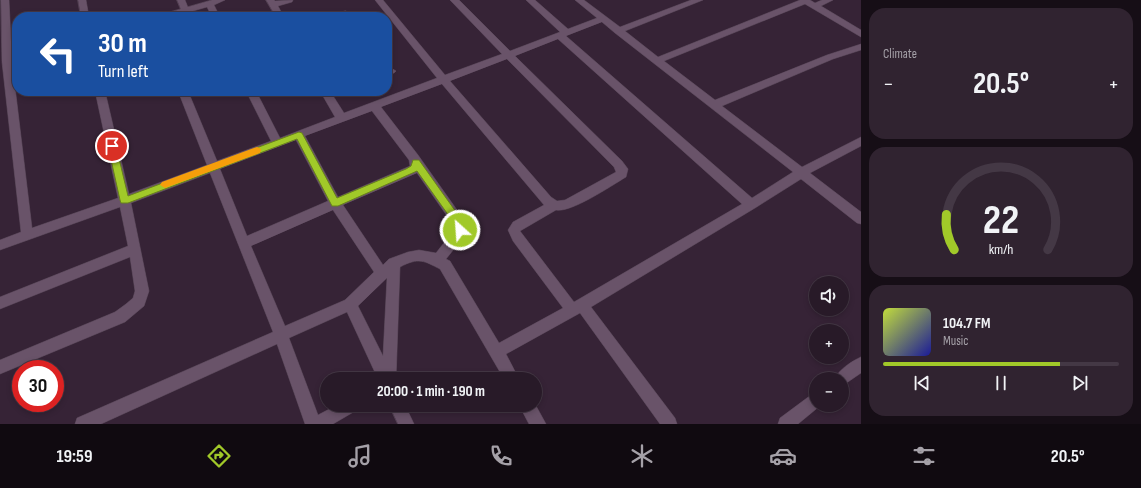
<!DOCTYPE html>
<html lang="en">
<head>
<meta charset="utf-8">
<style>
	:root { --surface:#281a28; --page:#302330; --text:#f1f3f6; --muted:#a5a1a8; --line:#443845; --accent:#a1c929 }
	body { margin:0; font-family:"Sofia Sans Condensed",sans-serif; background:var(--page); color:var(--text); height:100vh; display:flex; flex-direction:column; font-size:15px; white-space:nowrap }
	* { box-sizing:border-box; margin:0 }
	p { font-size:13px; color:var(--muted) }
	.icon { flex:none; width:22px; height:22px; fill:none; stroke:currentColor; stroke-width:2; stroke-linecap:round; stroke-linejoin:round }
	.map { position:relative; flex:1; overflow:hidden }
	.side { display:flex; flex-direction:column; gap:8px; padding:8px; background:#160e16; width:280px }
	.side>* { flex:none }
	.banner { position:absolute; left:12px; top:12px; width:380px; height:84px; border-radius:16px; box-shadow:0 2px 6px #0003,0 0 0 1px var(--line); background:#1a4fa0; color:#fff; overflow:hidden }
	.controls { position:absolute; left:809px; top:276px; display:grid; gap:8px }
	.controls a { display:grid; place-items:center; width:40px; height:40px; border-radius:50%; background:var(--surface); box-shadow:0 2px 6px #0003,0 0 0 1px var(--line); font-size:20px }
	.speed { position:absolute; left:12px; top:360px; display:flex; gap:8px; font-size:20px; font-weight:700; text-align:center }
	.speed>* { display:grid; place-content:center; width:52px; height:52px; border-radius:50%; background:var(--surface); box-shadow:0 2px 6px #0003,0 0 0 1px var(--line); line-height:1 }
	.speed .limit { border:6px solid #d22; background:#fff; color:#111 }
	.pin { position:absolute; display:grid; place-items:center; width:34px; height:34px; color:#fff; margin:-17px; border:2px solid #fff; border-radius:50%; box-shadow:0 1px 4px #0007 }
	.me { position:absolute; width:44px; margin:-22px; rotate:334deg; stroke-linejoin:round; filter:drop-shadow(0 0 3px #0008) }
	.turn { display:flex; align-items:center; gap:14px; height:84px; padding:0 20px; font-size:18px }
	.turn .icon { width:52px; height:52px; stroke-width:2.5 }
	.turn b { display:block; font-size:28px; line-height:34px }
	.big { font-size:30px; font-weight:700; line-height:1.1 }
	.side .widget { flex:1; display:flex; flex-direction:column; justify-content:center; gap:6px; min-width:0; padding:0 14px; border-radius:16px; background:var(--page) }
	.side .dial { align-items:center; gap:0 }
	.dial svg { height:104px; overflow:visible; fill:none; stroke:var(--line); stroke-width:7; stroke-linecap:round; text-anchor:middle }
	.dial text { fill:var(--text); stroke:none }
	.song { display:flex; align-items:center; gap:12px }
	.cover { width:48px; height:48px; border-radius:6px; background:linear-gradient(135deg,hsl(70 70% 55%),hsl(240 70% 35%)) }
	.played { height:4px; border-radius:2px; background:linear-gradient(90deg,var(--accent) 75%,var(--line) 75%) }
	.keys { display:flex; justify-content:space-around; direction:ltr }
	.heat { display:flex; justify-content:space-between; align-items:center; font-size:22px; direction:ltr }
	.trip { position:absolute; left:320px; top:372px; width:222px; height:40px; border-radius:20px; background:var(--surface); box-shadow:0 2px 6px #0003,0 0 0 1px var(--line); font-weight:700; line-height:40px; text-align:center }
	.tab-bar { display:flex; height:64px; justify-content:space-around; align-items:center; background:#100a10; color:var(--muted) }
	.tab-bar .icon { width:28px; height:28px }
	.tab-bar .current { color:var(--accent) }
	.tab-bar b { font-size:18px; color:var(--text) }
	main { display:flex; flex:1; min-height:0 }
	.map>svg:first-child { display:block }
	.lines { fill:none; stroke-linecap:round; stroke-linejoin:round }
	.lane-casing { stroke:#524152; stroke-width:1 }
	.street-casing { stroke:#524152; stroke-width:1 }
	.lane { fill:#695369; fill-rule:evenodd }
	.street { fill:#695369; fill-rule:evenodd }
	.route { fill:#a1c929; stroke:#69831b }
	.slow { fill:#f59e0b }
</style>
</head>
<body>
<main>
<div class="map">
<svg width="861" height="424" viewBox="0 0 861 424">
	<rect width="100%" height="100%" fill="#362336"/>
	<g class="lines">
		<!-- lane casing -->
		<g class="lane-casing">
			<polygon id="lane" points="177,0 185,0 189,10 188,12 182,12"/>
		</g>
		<!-- street casing -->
		<g class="street-casing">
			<g id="street">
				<path d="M1,0H9L12,62L32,228L118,198L95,91H105L129,194L207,165L178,91H188L217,161L271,141L246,91H256L280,138L335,117L320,91H330L344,113L437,78L375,0H383L445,75L502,54L450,0H459L510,51L560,32L526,0H535L568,29L597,18L575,0H584L620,27L691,0H703L625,31L658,57L800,0H810L815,3L822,0H833L821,6L861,30V37L805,4L664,61L715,100L827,55L861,44V50L833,59L722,106L802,167L861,137V146L810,173L861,212V224L857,223L801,179L755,208L591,307L675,418L677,424H660L580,313L506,354L519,379H504L440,269C424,261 419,257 400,267L396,379H378L347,312L289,338L318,415L337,405H360L357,410L333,424H305L277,344L101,424H75L77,418L273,332L210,173L131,203L149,291L144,306L125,322L0,374V360L115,312L126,304L133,298L135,291L130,257L0,309V297L128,246L120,207L0,250V240L21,232L2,62ZM602,22L615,33L793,172L752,198L566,36ZM558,39L742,204L574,302L520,231L556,210C571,213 611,186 626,177L628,169L622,161L515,56ZM507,59L614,167L616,172L565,200L557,201L551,197L450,81ZM442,84L544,205L513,222L508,230L513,241L563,308L499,343L450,261L446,259L462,239L466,230L462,217L418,155L381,107ZM372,111L409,160L410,166L338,197L305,136ZM296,140L328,201L247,236L220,169ZM417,173L452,223L454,230L436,253L419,250L408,252L389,259L383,265L343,205ZM333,210L374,272L345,300L285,326L251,246ZM387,278L383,356L358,306Z"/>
				<polygon points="78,0 86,0 89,17 81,17"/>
				<polygon points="212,0 225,0 214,5 220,17 212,17 207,7 172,17 159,17 160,15"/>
				<polygon points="266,0 274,0 275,1 293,0 292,2 278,6 284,17 276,17"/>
				<polygon points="346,11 350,14 349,16 331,17 332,15"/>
				<polygon points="391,68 396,71 394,73 387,75 387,69"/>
				<path d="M861,357V373L842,386V379H835C838,370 852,361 861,357Z"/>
				<polygon points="816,392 816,405 821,405 798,424 778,424 780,418 811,395"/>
				<polygon points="535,404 546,424 529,424 519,405"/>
				<polygon points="389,405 405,405 414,424 398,424"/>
			</g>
		</g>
		<!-- lane -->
		<use href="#lane" class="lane"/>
		<!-- street -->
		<use href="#street" class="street"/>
	</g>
	<!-- route -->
	<polygon class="route" points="299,132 302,133 337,198 406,169 411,166 413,160 419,160 461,219 465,230 464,233 457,233 454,223 417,171 338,206 332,206 297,139 128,203 121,203 120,200 108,146 109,144 115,144 116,146 128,196"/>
	<!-- slow -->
	<polygon class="slow" points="257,147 260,148 261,150 260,153 165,188 160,185 162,182"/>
</svg>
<div class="controls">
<a><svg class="icon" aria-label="sound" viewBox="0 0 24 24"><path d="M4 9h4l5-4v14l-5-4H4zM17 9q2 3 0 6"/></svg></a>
<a>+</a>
<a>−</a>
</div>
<div class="speed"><div class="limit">30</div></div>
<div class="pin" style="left:112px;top:146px;background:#d93025"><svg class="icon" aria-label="arrive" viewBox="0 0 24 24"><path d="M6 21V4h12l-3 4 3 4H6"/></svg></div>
<svg class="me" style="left:460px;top:230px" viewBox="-20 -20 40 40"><circle r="17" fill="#a1c929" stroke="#fff" stroke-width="3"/><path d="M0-11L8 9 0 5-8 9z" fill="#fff"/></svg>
<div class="trip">20:00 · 1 min · 190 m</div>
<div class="banner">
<div class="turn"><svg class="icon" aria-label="left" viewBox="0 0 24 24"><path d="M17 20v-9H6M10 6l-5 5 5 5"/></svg><div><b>30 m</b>Turn left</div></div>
</div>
</div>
<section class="side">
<div class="widget"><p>Climate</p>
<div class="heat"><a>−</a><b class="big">20.5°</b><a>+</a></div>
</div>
<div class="widget dial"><svg viewBox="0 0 100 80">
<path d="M14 69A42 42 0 1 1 86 69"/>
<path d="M14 69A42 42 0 0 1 8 42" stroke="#a1c929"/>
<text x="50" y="56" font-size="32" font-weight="700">22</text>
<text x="50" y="72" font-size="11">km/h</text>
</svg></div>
<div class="widget">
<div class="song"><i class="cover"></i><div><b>104.7 FM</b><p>Music</p></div></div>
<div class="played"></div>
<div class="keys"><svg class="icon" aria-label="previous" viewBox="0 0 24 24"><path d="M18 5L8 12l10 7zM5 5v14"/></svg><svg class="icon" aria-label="pause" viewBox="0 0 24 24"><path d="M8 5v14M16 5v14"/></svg><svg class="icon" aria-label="next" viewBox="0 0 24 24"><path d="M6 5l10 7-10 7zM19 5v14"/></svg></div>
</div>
</section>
</main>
<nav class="tab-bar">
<b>19:59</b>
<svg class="icon current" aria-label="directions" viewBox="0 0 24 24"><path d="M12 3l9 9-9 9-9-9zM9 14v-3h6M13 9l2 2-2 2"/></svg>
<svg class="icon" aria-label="music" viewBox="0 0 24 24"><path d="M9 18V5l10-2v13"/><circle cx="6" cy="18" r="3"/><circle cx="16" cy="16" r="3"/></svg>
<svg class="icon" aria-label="phone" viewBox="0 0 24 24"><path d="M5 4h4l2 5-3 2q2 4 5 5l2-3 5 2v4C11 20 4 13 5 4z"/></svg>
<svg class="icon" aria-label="climate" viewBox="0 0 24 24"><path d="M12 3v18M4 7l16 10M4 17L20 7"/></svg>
<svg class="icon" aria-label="car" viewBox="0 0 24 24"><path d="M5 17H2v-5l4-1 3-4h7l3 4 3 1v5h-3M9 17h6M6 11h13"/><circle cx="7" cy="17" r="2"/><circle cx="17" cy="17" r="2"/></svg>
<svg class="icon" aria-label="filters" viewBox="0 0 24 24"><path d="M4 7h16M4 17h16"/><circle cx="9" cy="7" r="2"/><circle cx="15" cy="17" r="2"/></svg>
<b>20.5°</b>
</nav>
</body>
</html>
